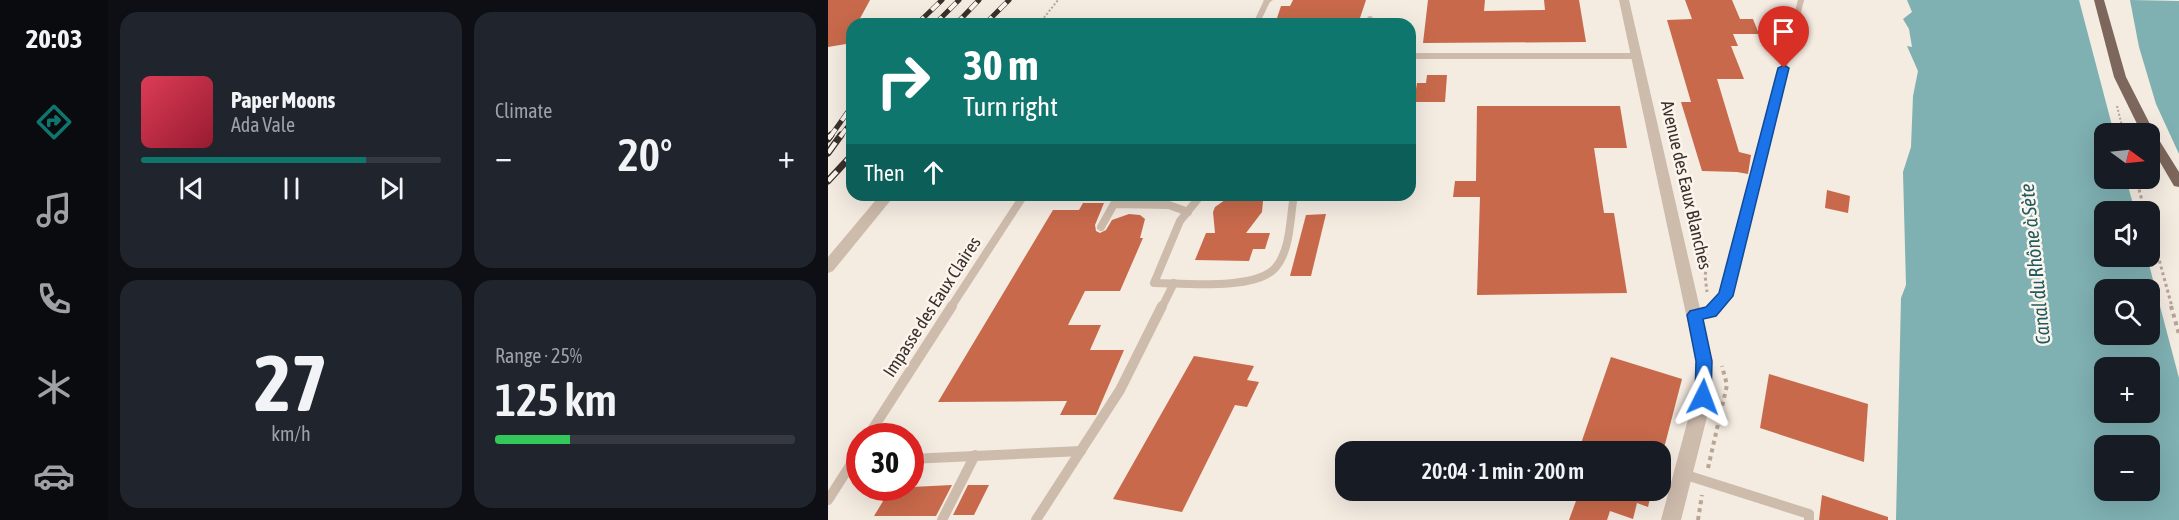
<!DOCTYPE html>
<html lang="en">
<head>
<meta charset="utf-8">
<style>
	:root { --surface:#171b24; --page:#20242c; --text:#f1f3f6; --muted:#9ea1a6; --line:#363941; --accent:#0f766e }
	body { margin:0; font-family:"Asap Condensed",sans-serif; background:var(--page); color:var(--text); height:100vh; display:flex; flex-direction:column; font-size:22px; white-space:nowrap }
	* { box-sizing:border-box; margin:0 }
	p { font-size:20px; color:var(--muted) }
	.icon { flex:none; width:33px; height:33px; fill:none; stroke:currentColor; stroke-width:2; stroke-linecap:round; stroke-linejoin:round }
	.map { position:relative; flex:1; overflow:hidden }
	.drawer { display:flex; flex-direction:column; gap:12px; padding:12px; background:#0d0f14; width:720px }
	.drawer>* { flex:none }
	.banner { position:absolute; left:18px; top:18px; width:570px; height:183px; border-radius:18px; box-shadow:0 6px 24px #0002; background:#0f766e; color:#fff; overflow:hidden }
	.needle { width:39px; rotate:105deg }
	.tools { position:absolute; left:1266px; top:123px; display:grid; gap:12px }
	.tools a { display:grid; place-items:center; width:66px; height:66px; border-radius:12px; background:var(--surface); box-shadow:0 6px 24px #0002; font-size:30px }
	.speed { position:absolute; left:18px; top:423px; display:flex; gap:12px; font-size:30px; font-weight:700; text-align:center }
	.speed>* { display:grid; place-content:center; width:78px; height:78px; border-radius:50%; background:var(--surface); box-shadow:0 6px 24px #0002; line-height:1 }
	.speed .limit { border:9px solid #d22; background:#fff; color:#111 }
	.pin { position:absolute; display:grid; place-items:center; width:51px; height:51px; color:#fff; margin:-62px -26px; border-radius:50% 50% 50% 0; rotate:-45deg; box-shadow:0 0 6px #0007 }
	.pin .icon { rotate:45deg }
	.me { position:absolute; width:66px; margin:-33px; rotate:3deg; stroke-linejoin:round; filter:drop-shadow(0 0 4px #0008) }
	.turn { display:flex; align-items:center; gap:21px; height:126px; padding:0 18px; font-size:27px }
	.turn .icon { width:78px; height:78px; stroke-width:2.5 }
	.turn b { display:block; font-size:42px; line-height:51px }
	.then { display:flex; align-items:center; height:57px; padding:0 18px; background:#0003; gap:12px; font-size:22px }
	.big { font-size:45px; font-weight:600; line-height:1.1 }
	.drawer .widget { flex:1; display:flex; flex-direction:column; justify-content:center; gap:9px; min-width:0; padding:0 21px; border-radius:18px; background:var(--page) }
	.drawer .dial { align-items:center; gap:0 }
	.dial b { font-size:78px; line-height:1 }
	.song { display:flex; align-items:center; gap:18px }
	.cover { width:72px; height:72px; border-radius:9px; background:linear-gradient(135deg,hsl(350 70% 55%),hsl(350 70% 35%)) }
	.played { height:6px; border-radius:3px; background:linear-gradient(90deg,var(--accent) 75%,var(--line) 75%) }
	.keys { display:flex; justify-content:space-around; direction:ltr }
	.heat { display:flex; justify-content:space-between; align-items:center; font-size:33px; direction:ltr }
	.charge { height:9px; border-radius:4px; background:linear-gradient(90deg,#34c759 25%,var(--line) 0) }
	.drawer .tiles { flex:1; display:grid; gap:12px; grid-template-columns:repeat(2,1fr) }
	.trip { position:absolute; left:507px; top:441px; width:336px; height:60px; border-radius:18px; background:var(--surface); box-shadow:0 6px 24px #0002; font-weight:600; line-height:60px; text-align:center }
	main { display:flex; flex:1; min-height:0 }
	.tabs { display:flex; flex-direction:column; width:108px; justify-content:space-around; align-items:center; background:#090b0e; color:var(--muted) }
	.tabs .icon { width:42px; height:42px }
	.tabs .selected { color:var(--accent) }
	.tabs b { font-size:27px; color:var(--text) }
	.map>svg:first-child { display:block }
	.water { fill:#7fb0b2; fill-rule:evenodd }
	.building { fill:#c8694b }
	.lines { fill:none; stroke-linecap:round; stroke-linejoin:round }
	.path-far2 { stroke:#b9a596; stroke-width:2; stroke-dasharray:2 2; stroke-linecap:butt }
	.path-far1 { stroke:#b9a596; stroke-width:3; stroke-dasharray:3 3; stroke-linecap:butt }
	.path { stroke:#b9a596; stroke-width:4; stroke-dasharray:4 4; stroke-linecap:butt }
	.lane-far2 { stroke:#cdbbac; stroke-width:6 }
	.lane-far1 { stroke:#cdbbac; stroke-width:8 }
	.lane { stroke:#cdbbac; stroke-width:10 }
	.street { fill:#cdbbac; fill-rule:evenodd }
	.primary { fill:#7d675c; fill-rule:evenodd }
	.rail-far1-casing { stroke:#3b302b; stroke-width:5 }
	.rail-casing { stroke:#3b302b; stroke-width:7 }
	.rail-far1 { stroke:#fbf5ee; stroke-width:4; stroke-dasharray:10; stroke-linecap:butt }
	.rail { stroke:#fbf5ee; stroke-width:4.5; stroke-dasharray:13; stroke-linecap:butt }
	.route { fill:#1a73e8; stroke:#114b97; stroke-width:1.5 }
	.labels { text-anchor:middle; stroke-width:5; stroke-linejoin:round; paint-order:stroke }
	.street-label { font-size:18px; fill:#3b302b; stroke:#fbf5ee }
	.water-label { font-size:20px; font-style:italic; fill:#1f5a5e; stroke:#fbf5ee }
</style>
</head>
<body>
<main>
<nav class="tabs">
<b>20:03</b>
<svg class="icon selected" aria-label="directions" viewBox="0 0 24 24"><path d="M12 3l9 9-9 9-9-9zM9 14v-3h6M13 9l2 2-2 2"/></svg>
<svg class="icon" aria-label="music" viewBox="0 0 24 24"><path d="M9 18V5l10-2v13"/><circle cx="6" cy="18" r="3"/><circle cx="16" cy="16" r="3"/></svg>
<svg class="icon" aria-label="phone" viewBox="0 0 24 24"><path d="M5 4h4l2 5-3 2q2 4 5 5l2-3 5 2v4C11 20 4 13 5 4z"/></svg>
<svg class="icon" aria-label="climate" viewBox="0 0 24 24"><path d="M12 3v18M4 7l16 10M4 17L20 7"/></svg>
<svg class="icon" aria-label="car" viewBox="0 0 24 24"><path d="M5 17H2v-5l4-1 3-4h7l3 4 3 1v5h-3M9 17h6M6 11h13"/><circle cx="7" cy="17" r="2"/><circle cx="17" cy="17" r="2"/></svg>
</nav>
<section class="drawer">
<div class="tiles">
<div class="widget">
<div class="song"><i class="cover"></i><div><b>Paper Moons</b><p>Ada Vale</p></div></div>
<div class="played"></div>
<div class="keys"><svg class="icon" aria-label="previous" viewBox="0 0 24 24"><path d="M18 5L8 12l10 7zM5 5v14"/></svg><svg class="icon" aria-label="pause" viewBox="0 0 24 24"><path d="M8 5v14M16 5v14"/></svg><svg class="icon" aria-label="next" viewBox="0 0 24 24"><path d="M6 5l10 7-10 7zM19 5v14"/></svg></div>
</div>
<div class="widget"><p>Climate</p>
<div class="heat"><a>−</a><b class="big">20°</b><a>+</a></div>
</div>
<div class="widget dial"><b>27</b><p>km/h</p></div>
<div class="widget"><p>Range · 25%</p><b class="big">125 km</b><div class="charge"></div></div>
</div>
</section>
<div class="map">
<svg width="1351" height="520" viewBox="0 0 1351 520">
	<rect width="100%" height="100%" fill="#f4ebe1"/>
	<!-- water -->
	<g class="water">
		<path d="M1079,0H1251L1286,133L1276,134V178L1298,179L1307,211L1276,212V256L1319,257L1351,378V520H1068L1073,298L1078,285L1075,172L1083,147L1085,96L1090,71L1079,46L1084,47L1081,29L1075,19L1084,12ZM1276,290H1322V334H1276ZM1276,368H1322V412H1276ZM1276,446H1322V490H1276Z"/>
		<polygon points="1302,0 1351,1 1351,154 1328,104 1311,47"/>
	</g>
	<!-- building -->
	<g class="building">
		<polygon points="0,0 42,0 29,24 24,24 24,33 18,44 0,47"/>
		<polygon points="465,0 538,0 530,24 447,24 453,6 462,6"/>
		<polygon points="600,0 657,0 656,11 717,10 716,0 751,0 758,42 595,43"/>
		<polygon points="857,0 904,0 912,19 925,19 931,34 905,34 910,46 903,46 916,79 889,79 911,152 923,155 920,174 909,172 874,171 853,102 863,102 839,20 864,19"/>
		<polygon points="599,75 619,75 617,102 586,102 589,83 598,83"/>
		<polygon points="649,106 792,106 799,148 766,148 776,213 786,213 799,293 649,295 652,197 625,197 627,181 648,181"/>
		<polygon points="999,190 1022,196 1020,213 997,208"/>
		<polygon points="404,195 428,195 435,201 434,212 418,233 442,233 437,249 425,249 421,261 367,260 378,233 387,233 385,212 387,207"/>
		<polygon points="255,203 276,203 267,225 268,231 272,233 278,230 284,220 301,214 312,215 317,219 312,238 315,238 292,291 257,291 240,325 273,325 262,350 296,350 268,415 232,415 239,401 110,402 225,210 251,210"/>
		<polygon points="498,214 483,276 462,276 478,215"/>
		<polygon points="366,356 426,366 419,380 431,382 419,407 407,405 354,512 285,499"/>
		<polygon points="783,357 854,379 835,452 750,452"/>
		<polygon points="941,374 1040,404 1036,462 932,428"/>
		<polygon points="124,485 108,516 46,516 63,488"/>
		<polygon points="140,485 161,485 146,515 125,515"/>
		<polygon points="752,490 824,490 820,507 809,503 805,519 782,511 779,520 741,520"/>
		<polygon points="994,495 1060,517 1060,520 991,520"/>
	</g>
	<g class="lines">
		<!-- path-far2 -->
		<g class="path-far2">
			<polyline points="211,24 230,0"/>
			<polyline points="1289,106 1296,134"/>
		</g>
		<!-- path-far1 -->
		<g class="path-far1">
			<polyline points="1308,178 1317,212"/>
			<polyline points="855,194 863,201 880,262 877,275 879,292"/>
			<polyline points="1322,226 1344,307"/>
		</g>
		<!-- path -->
		<g class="path">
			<polyline points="1343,306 1351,334"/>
			<polyline points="880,468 899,385 894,366"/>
			<polyline points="870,520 874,495"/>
		</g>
		<!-- lane-far2 -->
		<g class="lane-far2">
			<polyline points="428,24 439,1"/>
			<polyline points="541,24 542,19"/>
			<polyline points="582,56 809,56"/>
			<polyline points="938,137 973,0"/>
		</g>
		<!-- lane-far1 -->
		<g class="lane-far1">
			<path d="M373,195L352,221L326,283C354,283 429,291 448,267C463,249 462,216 466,195"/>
			<polyline points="273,227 286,204 341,205 360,212"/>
			<polyline points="123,307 196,195"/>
			<polyline points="334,307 346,283"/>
			<polyline points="886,307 897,296 938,135"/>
		</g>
		<!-- lane -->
		<g class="lane">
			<polyline points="867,315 882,312 888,306"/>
			<polyline points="40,436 124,306"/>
			<polyline points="82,459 253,451"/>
			<polyline points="855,474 981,514 981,520"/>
			<polyline points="0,500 32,450"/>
			<polyline points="114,520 147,455"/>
			<polyline points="208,520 292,390 334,306"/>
		</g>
		<!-- street -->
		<g class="street">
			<polygon points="435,0 445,0 439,4"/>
			<polygon points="791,0 801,0 884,361 884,397 853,520 833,520 866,397 868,361"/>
			<polygon points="52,195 67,195 5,271 0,273 0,257"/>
		</g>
		<!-- primary -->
		<polygon class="primary" points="1266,0 1276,0 1298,77 1326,132 1351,172 1351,187 1346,186 1322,145 1322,134 1314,134 1286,77"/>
		<!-- rail-far1 casing -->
		<g class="rail-far1-casing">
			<g id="rail-far1">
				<polyline points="89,24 114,0"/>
				<polyline points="107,24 131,0"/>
				<polyline points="128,24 151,0"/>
				<polyline points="157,24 181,0"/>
				<polyline points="2,137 24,106"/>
				<polyline points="12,137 24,121"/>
			</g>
		</g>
		<!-- rail casing -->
		<g class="rail-casing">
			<g id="rail">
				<polyline points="0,139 3,135"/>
				<polyline points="0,153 13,135"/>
				<polyline points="0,181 24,155"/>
			</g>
		</g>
		<!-- rail-far1 -->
		<use href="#rail-far1" class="rail-far1"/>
		<!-- rail -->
		<use href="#rail" class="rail"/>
	</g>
	<!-- route -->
	<polygon class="route" points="956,65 961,68 905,296 888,316 875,319 884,361 883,397 881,402 875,404 869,402 867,397 868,361 859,315 862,311 878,307 891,293 950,68"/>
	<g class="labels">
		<!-- street labels -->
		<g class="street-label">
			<text transform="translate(858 185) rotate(77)" y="6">Avenue des Eaux Blanches</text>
			<text transform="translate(104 307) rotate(-57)" y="6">Impasse des Eaux Claires</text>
		</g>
		<!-- water labels -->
		<g class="water-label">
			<text transform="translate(1207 264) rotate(-96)" y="7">Canal du Rhône à Sète</text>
		</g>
	</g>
</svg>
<div class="tools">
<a><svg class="needle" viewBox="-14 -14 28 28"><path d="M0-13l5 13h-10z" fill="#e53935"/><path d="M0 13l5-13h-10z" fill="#9ea1a6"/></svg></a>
<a><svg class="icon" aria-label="sound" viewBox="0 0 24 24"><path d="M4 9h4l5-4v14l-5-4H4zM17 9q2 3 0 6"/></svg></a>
<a><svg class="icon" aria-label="search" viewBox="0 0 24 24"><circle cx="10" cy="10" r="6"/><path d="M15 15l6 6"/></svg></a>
<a>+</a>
<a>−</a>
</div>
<div class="speed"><div class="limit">30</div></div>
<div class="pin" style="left:956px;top:68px;background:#d93025"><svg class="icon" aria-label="arrive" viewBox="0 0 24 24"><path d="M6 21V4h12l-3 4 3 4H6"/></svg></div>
<svg class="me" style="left:875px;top:397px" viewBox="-20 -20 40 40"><path d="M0-17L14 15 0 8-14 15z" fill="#1a73e8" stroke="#fff" stroke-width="4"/></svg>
<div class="trip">20:04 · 1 min · 200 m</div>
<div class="banner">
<div class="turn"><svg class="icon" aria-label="right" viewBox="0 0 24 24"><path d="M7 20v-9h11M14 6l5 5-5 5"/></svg><div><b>30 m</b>Turn right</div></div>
<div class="then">Then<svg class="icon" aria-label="ahead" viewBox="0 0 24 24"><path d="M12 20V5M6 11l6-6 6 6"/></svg></div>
</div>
</div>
</main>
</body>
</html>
